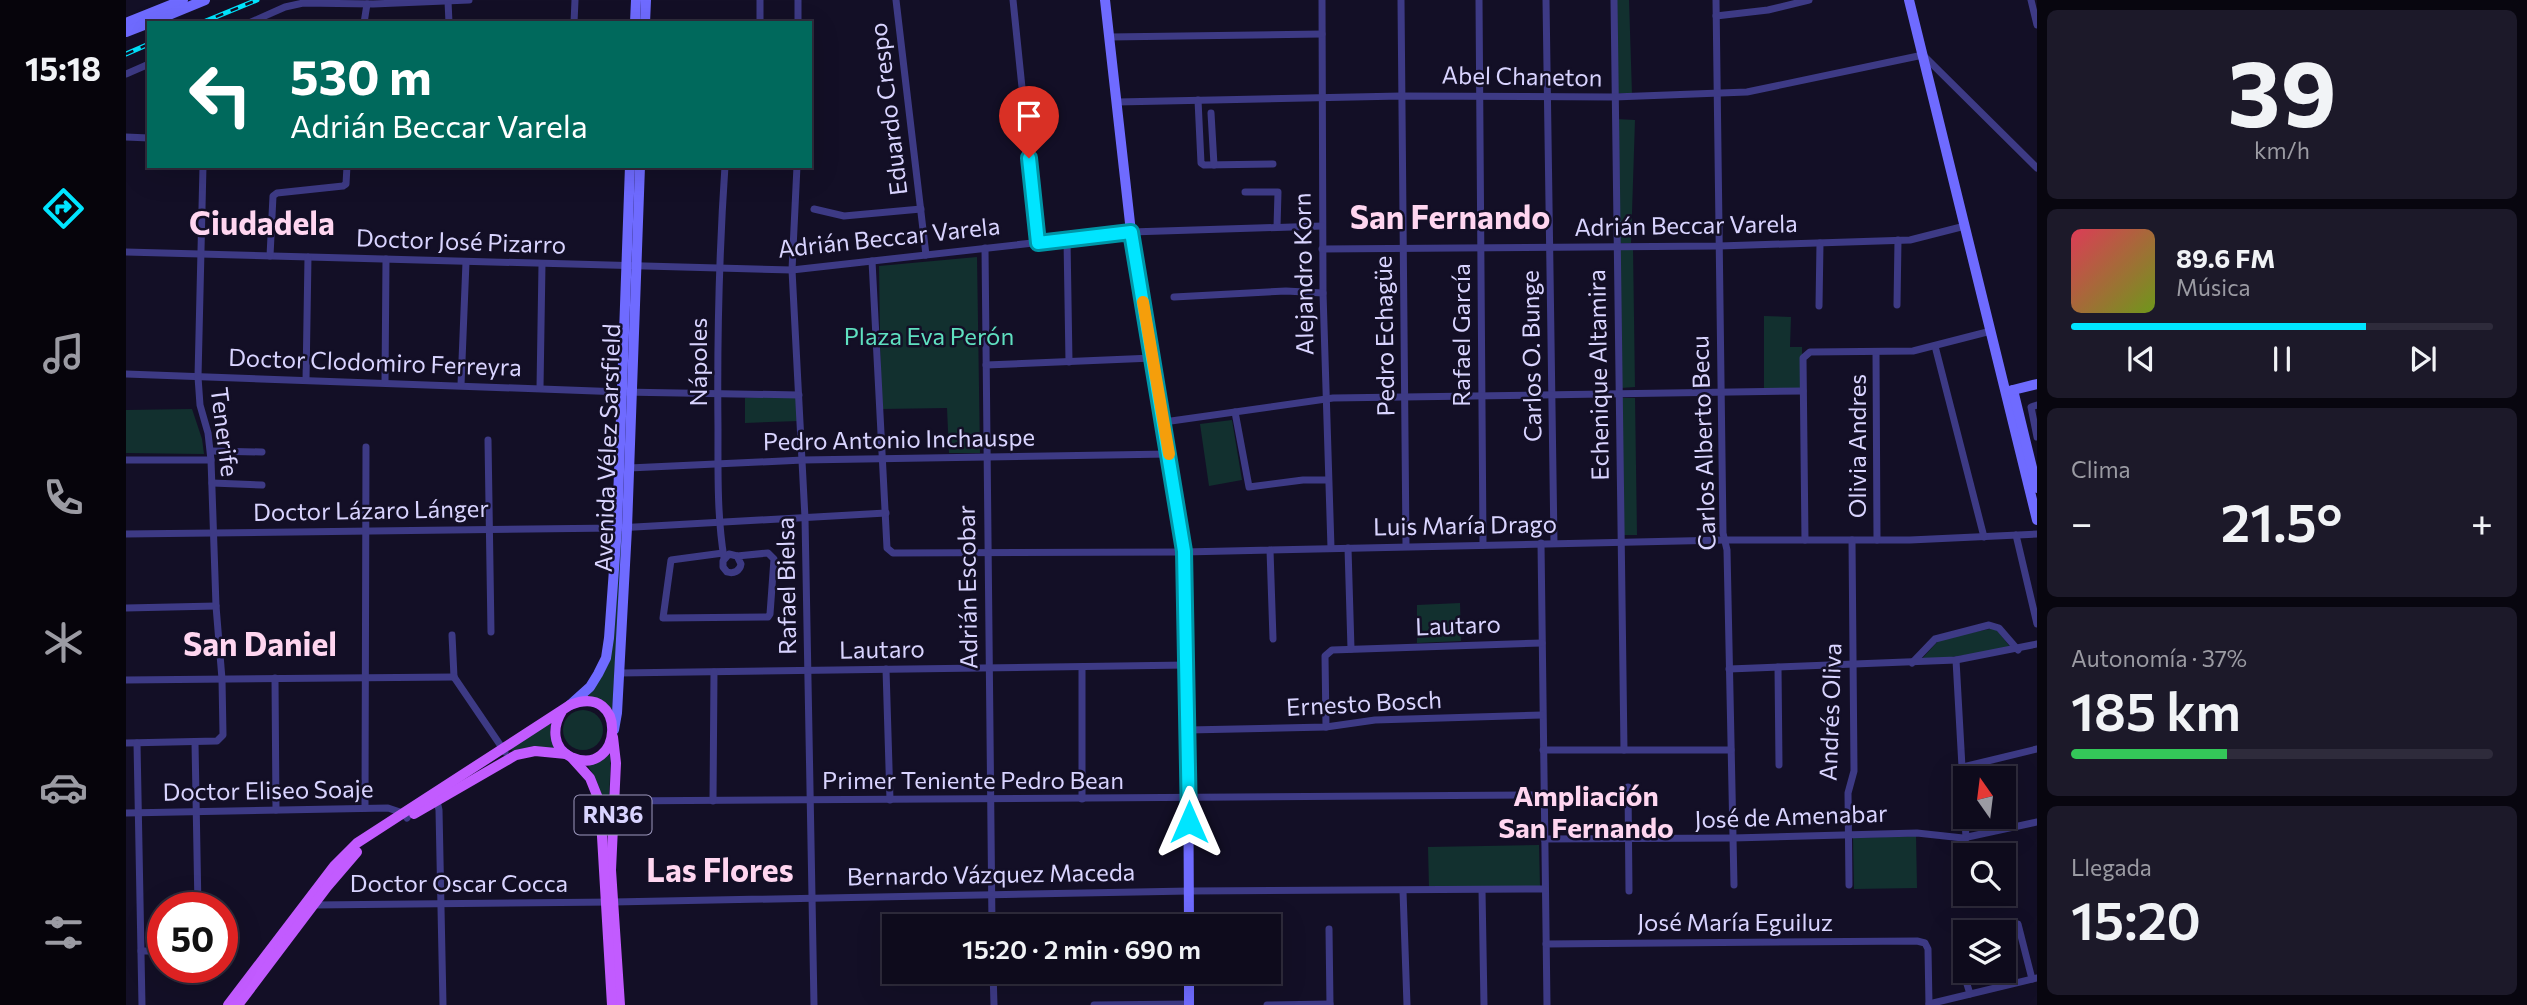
<!DOCTYPE html>
<html lang="es">
<head>
<meta charset="utf-8">
<style>
	:root { --surface:#0e0b1c; --page:#1c1929; --text:#f1f3f6; --muted:#9b9ba3; --line:#2e2b3b; --accent:#00e5ff }
	body { margin:0; font-family:Commissioner,sans-serif; background:var(--page); color:var(--text); height:100vh; display:flex; flex-direction:column; font-size:26px; white-space:nowrap }
	* { box-sizing:border-box; margin:0 }
	p { font-size:23px; color:var(--muted) }
	.icon { flex:none; width:38px; height:38px; fill:none; stroke:currentColor; stroke-width:2; stroke-linecap:round; stroke-linejoin:round }
	.map { position:relative; flex:1; overflow:hidden }
	.panel { display:flex; flex-direction:column; gap:10px; padding:10px; background:#08060f; width:490px }
	.panel>* { flex:none }
	.hud { position:absolute; left:21px; top:21px; width:665px; height:147px; border-radius:0px; box-shadow:0 7px 28px #0002,0 0 0 2px var(--line); background:#00695c; color:#fff; overflow:hidden }
	.needle { width:46px; rotate:346deg }
	.tools { position:absolute; left:1827px; top:766px; display:grid; gap:14px }
	.tools a { display:grid; place-items:center; width:63px; height:63px; border-radius:0px; background:var(--surface); box-shadow:0 7px 28px #0002,0 0 0 2px var(--line); font-size:35px }
	.speed { position:absolute; left:21px; top:892px; display:flex; gap:14px; font-size:35px; font-weight:700; text-align:center }
	.speed>* { display:grid; place-content:center; width:91px; height:91px; border-radius:50%; background:var(--surface); box-shadow:0 7px 28px #0002,0 0 0 2px var(--line); line-height:1 }
	.speed .limit { border:10px solid #d22; background:#fff; color:#111 }
	.pin { position:absolute; display:grid; place-items:center; width:60px; height:60px; color:#fff; margin:-72px -30px; border-radius:50% 50% 50% 0; rotate:-45deg; box-shadow:0 0 7px #0007 }
	.pin .icon { rotate:45deg }
	.me { position:absolute; width:77px; margin:-38px; rotate:0deg; stroke-linejoin:round; filter:drop-shadow(0 0 5px #0008) }
	.turn { display:flex; align-items:center; gap:24px; height:147px; padding:0 28px; font-size:32px }
	.turn .icon { width:91px; height:91px; stroke-width:2.5 }
	.turn b { display:block; font-size:49px; line-height:60px }
	.big { font-size:52px; font-weight:600; line-height:1.1 }
	.panel .card { flex:1; display:flex; flex-direction:column; justify-content:center; gap:10px; min-width:0; padding:0 24px; border-radius:10px; background:var(--page) }
	.panel .dial { align-items:center; gap:0 }
	.dial b { font-size:91px; line-height:1 }
	.song { display:flex; align-items:center; gap:21px }
	.cover { width:84px; height:84px; border-radius:10px; background:linear-gradient(135deg,hsl(350 70% 55%),hsl(80 70% 35%)) }
	.played { height:7px; border-radius:4px; background:linear-gradient(90deg,var(--accent) 70%,var(--line) 70%) }
	.keys { display:flex; justify-content:space-around; direction:ltr }
	.heat { display:flex; justify-content:space-between; align-items:center; font-size:38px; direction:ltr }
	.charge { height:10px; border-radius:5px; background:linear-gradient(90deg,#34c759 37%,var(--line) 0) }
	.trip { position:absolute; left:756px; top:914px; width:399px; height:70px; border-radius:0px; background:var(--surface); box-shadow:0 7px 28px #0002,0 0 0 2px var(--line); font-weight:600; line-height:70px; text-align:center }
	main { display:flex; flex:1; min-height:0 }
	.menu { display:flex; flex-direction:column; width:126px; justify-content:space-around; align-items:center; background:#06040b; color:var(--muted) }
	.menu .icon { width:49px; height:49px }
	.menu .on { color:var(--accent) }
	.menu b { font-size:32px; color:var(--text) }
	.map>svg:first-child { display:block }
	.green { fill:#12302f }
	.lines { fill:none; stroke-linecap:round; stroke-linejoin:round }
	.street { stroke:#3d3a85; stroke-width:7 }
	.secondary { stroke:#6f6bff; stroke-width:10 }
	.primary { stroke:#c25bff; stroke-width:10 }
	.rail-casing { stroke:#00e5ff; stroke-width:5 }
	.rail { stroke:#130f26; stroke-width:2.5; stroke-dasharray:8; stroke-linecap:butt }
	.route-casing { stroke:#0095a6; stroke-width:18 }
	.route { stroke:#00e5ff; stroke-width:12 }
	.slow { stroke:#f59e0b; stroke-width:12 }
	.labels { text-anchor:middle; stroke-width:5; stroke-linejoin:round; paint-order:stroke }
	.shield { fill:#130f26; stroke:#9e99be; stroke-width:2 }
	.shield-label { font-size:23px; font-weight:bold; fill:#d9d4ff }
	.street-label { font-size:24px; fill:#d9d4ff; stroke:#130f26 }
	.park-label { font-size:24px; fill:#5fe0c0; stroke:#130f26 }
	.quarter-label { font-size:28px; font-weight:bold; fill:#ffd6f0; stroke:#130f26 }
	.district-label { font-size:32px; font-weight:bold; fill:#ffd6f0; stroke:#130f26 }
</style>
</head>
<body>
<main>
<nav class="menu">
<b>15:18</b>
<svg class="icon on" aria-label="directions" viewBox="0 0 24 24"><path d="M12 3l9 9-9 9-9-9zM9 14v-3h6M13 9l2 2-2 2"/></svg>
<svg class="icon" aria-label="music" viewBox="0 0 24 24"><path d="M9 18V5l10-2v13"/><circle cx="6" cy="18" r="3"/><circle cx="16" cy="16" r="3"/></svg>
<svg class="icon" aria-label="phone" viewBox="0 0 24 24"><path d="M5 4h4l2 5-3 2q2 4 5 5l2-3 5 2v4C11 20 4 13 5 4z"/></svg>
<svg class="icon" aria-label="climate" viewBox="0 0 24 24"><path d="M12 3v18M4 7l16 10M4 17L20 7"/></svg>
<svg class="icon" aria-label="car" viewBox="0 0 24 24"><path d="M5 17H2v-5l4-1 3-4h7l3 4 3 1v5h-3M9 17h6M6 11h13"/><circle cx="7" cy="17" r="2"/><circle cx="17" cy="17" r="2"/></svg>
<svg class="icon" aria-label="filters" viewBox="0 0 24 24"><path d="M4 7h16M4 17h16"/><circle cx="9" cy="7" r="2"/><circle cx="15" cy="17" r="2"/></svg>
</nav>
<div class="map">
<svg width="1911" height="1005" viewBox="0 0 1911 1005">
	<rect width="100%" height="100%" fill="#130f26"/>
	<!-- green -->
	<g class="green">
		<polygon points="1491,0 1503,0 1506,94 1492,93"/>
		<polygon points="1490,119 1509,120 1505,243 1494,243"/>
		<polygon points="1493,249 1507,249 1509,387 1495,388"/>
		<polygon points="851,257 854,453 823,453 821,408 755,409 753,266"/>
		<polygon points="1638,316 1665,317 1664,347 1676,347 1676,388 1638,388"/>
		<polygon points="673,395 673,421 619,423 619,398"/>
		<polygon points="1496,398 1509,398 1511,535 1498,535"/>
		<polygon points="66,409 76,439 78,454 0,453 0,410"/>
		<polygon points="1106,420 1116,480 1083,486 1074,424"/>
		<polygon points="493,532 497,532 486,712 461,698 483,663"/>
		<polygon points="1334,603 1335,641 1291,643 1291,605"/>
		<polygon points="1869,628 1885,648 1793,662 1814,639"/>
		<circle cx="457" cy="730" r="20"/>
		<polygon points="425,721 424,737 431,749 407,746 387,751 384,749"/>
		<path d="M485,754L481,839C479,809 479,792 462,766Z"/>
		<polygon points="1790,836 1791,888 1728,889 1727,838"/>
		<polygon points="1413,845 1414,886 1303,888 1302,847"/>
	</g>
	<g class="lines">
		<!-- street -->
		<g class="street">
			<polyline points="672,0 672,23"/>
			<polyline points="770,0 800,255"/>
			<polyline points="887,0 912,243"/>
			<polyline points="1196,0 1197,293 1205,548"/>
			<polyline points="1275,0 1280,546"/>
			<polyline points="1353,0 1357,545"/>
			<polyline points="1420,0 1428,543"/>
			<polyline points="1488,0 1498,750"/>
			<polyline points="1590,0 1597,533 1601,550 1608,885"/>
			<polyline points="1905,0 1911,25"/>
			<polyline points="322,1 323,23"/>
			<polyline points="1590,16 1642,10 1683,0"/>
			<polyline points="123,23 159,7 177,3 247,4 343,0"/>
			<polyline points="238,23 241,4"/>
			<polyline points="448,23 449,0"/>
			<polyline points="634,23 634,0"/>
			<polyline points="983,37 1196,34"/>
			<polyline points="0,74 23,64"/>
			<polyline points="1072,100 1075,163 1078,165 1147,164"/>
			<polyline points="991,102 1275,96 1488,97 1621,92 1797,55 1911,168"/>
			<polyline points="1085,113 1088,165"/>
			<polyline points="0,137 23,138"/>
			<polyline points="671,166 666,270 679,518 688,1005"/>
			<polyline points="1119,192 1152,192 1151,227"/>
			<polyline points="688,209 718,216 795,209"/>
			<polyline points="941,239 943,362"/>
			<polyline points="859,248 866,926"/>
			<polyline points="1196,249 1593,246 1784,240 1839,226"/>
			<polyline points="0,252 666,270 1005,232 1196,226"/>
			<polyline points="144,256 147,196 151,193 217,186 220,184 221,166"/>
			<polyline points="746,261 761,548 767,553 1058,552 1599,540 1784,540 1911,534"/>
			<polyline points="1048,297 1160,291 1197,293"/>
			<polyline points="1771,305 1772,240"/>
			<polyline points="1693,306 1694,243"/>
			<polyline points="1809,346 1858,537"/>
			<polyline points="1750,352 1751,540"/>
			<polyline points="860,365 1027,358"/>
			<polyline points="0,374 496,392 673,395"/>
			<polyline points="180,380 182,257"/>
			<polyline points="259,382 260,259"/>
			<polyline points="335,385 340,262"/>
			<polyline points="414,388 416,264"/>
			<polyline points="1911,405 1905,407 1911,437"/>
			<polyline points="1109,412 1123,487 1177,480 1202,480"/>
			<polyline points="1038,422 1207,398 1677,391"/>
			<polyline points="362,440 365,632"/>
			<polyline points="85,451 136,452"/>
			<polyline points="0,460 85,460"/>
			<polyline points="503,468 677,460 1043,454"/>
			<polyline points="86,483 136,485"/>
			<polyline points="0,534 491,528 760,513"/>
			<polyline points="1890,535 1911,624"/>
			<polyline points="1679,540 1677,358 1684,352 1787,351 1865,331"/>
			<polyline points="1415,543 1421,1005"/>
			<polyline points="1222,548 1225,649"/>
			<polyline points="1144,550 1147,639"/>
			<path d="M597,553L545,560L537,618L642,617L644,614L648,559L642,553L611,556L603,554L597,561V567L601,572C608,574 614,571 615,564L611,556"/>
			<path d="M598,558C591,516 592,471 592,429C591,341 593,254 599,166"/>
			<polyline points="0,608 90,606"/>
			<polyline points="326,635 328,677"/>
			<polyline points="1830,660 1840,838"/>
			<polyline points="1786,663 1809,639 1863,625 1873,628 1892,650"/>
			<polyline points="956,667 956,799"/>
			<polyline points="1652,667 1653,765"/>
			<polyline points="760,669 764,800"/>
			<polyline points="1603,669 1830,660 1911,644"/>
			<polyline points="493,673 1061,665"/>
			<polyline points="328,677 379,752"/>
			<polyline points="149,678 150,810"/>
			<polyline points="0,680 328,677"/>
			<polyline points="1200,727 1199,656 1206,650 1416,643"/>
			<polyline points="1062,730 1200,727 1249,720 1416,715"/>
			<polyline points="69,742 72,908"/>
			<polyline points="0,743 91,741 97,735 96,679 90,606 85,460 82,433 74,405 72,377 77,166"/>
			<polyline points="11,743 16,1005"/>
			<polyline points="1417,750 1605,750"/>
			<polyline points="1837,767 1911,749"/>
			<polyline points="1502,787 1503,891"/>
			<polyline points="311,801 313,810 317,1005"/>
			<polyline points="487,801 1417,795"/>
			<polyline points="587,801 588,672"/>
			<polyline points="239,808 240,447"/>
			<polyline points="0,813 262,808 277,813 281,818"/>
			<polyline points="1418,839 1607,838 1791,833 1837,838 1911,822"/>
			<polyline points="1723,885 1722,793 1728,771 1726,540"/>
			<polyline points="1356,890 1358,1005"/>
			<polyline points="1277,891 1281,1005"/>
			<polyline points="188,905 487,902 1063,891 1419,889"/>
			<polyline points="1892,924 1906,979"/>
			<polyline points="1203,929 1204,1005"/>
			<polyline points="1834,933 1837,971 1844,994"/>
			<polyline points="1420,944 1791,941 1799,943 1802,949 1803,1005"/>
			<polyline points="15,951 37,951"/>
			<polyline points="867,971 868,1005"/>
			<polyline points="1803,1004 1911,978"/>
			<polyline points="968,1005 1063,1004"/>
			<polyline points="1141,1005 1204,1004"/>
		</g>
		<!-- secondary -->
		<g class="secondary">
			<polyline points="979,0 1005,232 1058,552 1062,730 1063,926"/>
			<polyline points="1783,0 1911,520"/>
			<polyline points="0,23 57,0"/>
			<polyline points="23,23 79,0"/>
			<polyline points="509,23 510,0"/>
			<polyline points="519,23 520,0"/>
			<polyline points="0,32 23,23"/>
			<polyline points="1887,390 1911,488"/>
			<polyline points="1883,391 1911,384"/>
			<polyline points="444,705 464,687 472,674 480,658 483,638 491,528 504,166"/>
			<polyline points="488,730 491,713 501,528 514,166"/>
			<polyline points="1063,971 1063,1005"/>
		</g>
		<!-- primary -->
		<g class="primary">
			<polyline points="487,737 490,763 485,870 494,1005"/>
			<polyline points="446,758 464,778 474,803 486,1005"/>
			<polyline points="288,814 390,755 409,751 440,754"/>
			<path d="M102,1005L208,866L231,843L444,705C503,681 497,780 445,757C426,748 426,727 436,711"/>
			<polyline points="112,1005 201,887 231,852"/>
		</g>
		<!-- rail casing -->
		<g class="rail-casing">
			<g id="rail">
				<polyline points="75,23 131,0"/>
				<polyline points="0,54 23,44"/>
			</g>
		</g>
		<!-- rail -->
		<use href="#rail" class="rail"/>
	</g>
	<g class="lines">
		<!-- route casing -->
		<g class="route-casing">
			<polyline id="route" points="903,158 912,243 1005,232 1058,551 1063,822"/>
		</g>
		<!-- route -->
		<use href="#route" class="route"/>
		<!-- slow -->
		<polyline class="slow" points="1017,302 1043,454"/>
	</g>
	<g class="labels">
		<!-- shield labels -->
		<rect class="shield" x="448.5" y="795.5" width="77" height="39" rx="5"/>
		<g class="shield-label">
			<text x="487" y="823">RN36</text>
		</g>
		<!-- street labels -->
		<g class="street-label">
			<text transform="translate(1396 77) rotate(1)" y="8">Abel Chaneton</text>
			<text transform="translate(763 109) rotate(-97)" y="8">Eduardo Crespo</text>
			<text transform="translate(1560 226) rotate(-1)" y="8">Adrián Beccar Varela</text>
			<text transform="translate(763 238) rotate(-6)" y="8">Adrián Beccar Varela</text>
			<text transform="translate(335 242) rotate(2)" y="8">Doctor José Pizarro</text>
			<text transform="translate(1178 274) rotate(-91)" y="8">Alejandro Korn</text>
			<text transform="translate(1336 335) rotate(-90)" y="8">Rafael García</text>
			<text transform="translate(1259 336) rotate(-91)" y="8">Pedro Echagüe</text>
			<text transform="translate(1406 356) rotate(-91)" y="8">Carlos O. Bunge</text>
			<text transform="translate(573 362) rotate(-90)" y="8">Nápoles</text>
			<text transform="translate(249 363) rotate(2)" y="8">Doctor Clodomiro Ferreyra</text>
			<text transform="translate(1473 375) rotate(-91)" y="8">Echenique Altamira</text>
			<text transform="translate(98 432) rotate(83)" y="8">Tenerife</text>
			<text transform="translate(773 440) rotate(-1)" y="8">Pedro Antonio Inchauspe</text>
			<text transform="translate(1578 443) rotate(-92)" y="8">Carlos Alberto Becu</text>
			<text transform="translate(1732 446) rotate(-90)" y="8">Olivia Andres</text>
			<text transform="translate(482 448) rotate(-88)" y="8">Avenida Vélez Sarsfield</text>
			<text transform="translate(245 511) rotate(-1)" y="8">Doctor Lázaro Lánger</text>
			<text transform="translate(1339 526) rotate(-1)" y="8">Luis María Drago</text>
			<text transform="translate(661 586) rotate(-91)" y="8">Rafael Bielsa</text>
			<text transform="translate(842 587) rotate(-91)" y="8">Adrián Escobar</text>
			<text transform="translate(1332 626) rotate(-2)" y="8">Lautaro</text>
			<text transform="translate(756 650) rotate(-1)" y="8">Lautaro</text>
			<text transform="translate(1238 704) rotate(-3)" y="8">Ernesto Bosch</text>
			<text transform="translate(1705 712) rotate(-88)" y="8">Andrés Oliva</text>
			<text x="847" y="789">Primer Teniente Pedro Bean</text>
			<text transform="translate(142 791) rotate(-1)" y="8">Doctor Eliseo Soaje</text>
			<text transform="translate(1665 817) rotate(-2)" y="8">José de Amenabar</text>
			<text transform="translate(865 875) rotate(-1)" y="8">Bernardo Vázquez Maceda</text>
			<text x="333" y="892">Doctor Oscar Cocca</text>
			<text x="1609" y="931">José María Eguiluz</text>
		</g>
		<!-- park labels -->
		<g class="park-label">
			<text x="803" y="345">Plaza Eva Perón</text>
		</g>
		<!-- quarter labels -->
		<g class="quarter-label">
			<text x="1460" y="806">Ampliación<tspan x="1460" dy="32">San Fernando</tspan></text>
		</g>
		<!-- district labels -->
		<g class="district-label">
			<text x="1324" y="229">San Fernando</text>
			<text x="136" y="235">Ciudadela</text>
			<text x="134" y="656">San Daniel</text>
			<text x="594" y="882">Las Flores</text>
		</g>
	</g>
</svg>
<div class="tools">
<a><svg class="needle" viewBox="-14 -14 28 28"><path d="M0-13l5 13h-10z" fill="#e53935"/><path d="M0 13l5-13h-10z" fill="#9b9ba3"/></svg></a>
<a><svg class="icon" aria-label="search" viewBox="0 0 24 24"><circle cx="10" cy="10" r="6"/><path d="M15 15l6 6"/></svg></a>
<a><svg class="icon" aria-label="layers" viewBox="0 0 24 24"><path d="M12 4l9 5-9 5-9-5zM3 14l9 5 9-5"/></svg></a>
</div>
<div class="speed"><div class="limit">50</div></div>
<div class="pin" style="left:903px;top:158px;background:#d93025"><svg class="icon" aria-label="arrive" viewBox="0 0 24 24"><path d="M6 21V4h12l-3 4 3 4H6"/></svg></div>
<svg class="me" style="left:1063px;top:822px" viewBox="-20 -20 40 40"><path d="M0-17L14 15 0 8-14 15z" fill="#00e5ff" stroke="#fff" stroke-width="4"/></svg>
<div class="trip">15:20 · 2 min · 690 m</div>
<div class="hud">
<div class="turn"><svg class="icon" aria-label="left" viewBox="0 0 24 24"><path d="M17 20v-9H6M10 6l-5 5 5 5"/></svg><div><b>530 m</b>Adrián Beccar Varela</div></div>
</div>
</div>
<section class="panel">
<div class="card dial"><b>39</b><p>km/h</p></div>
<div class="card">
<div class="song"><i class="cover"></i><div><b>89.6 FM</b><p>Música</p></div></div>
<div class="played"></div>
<div class="keys"><svg class="icon" aria-label="previous" viewBox="0 0 24 24"><path d="M18 5L8 12l10 7zM5 5v14"/></svg><svg class="icon" aria-label="pause" viewBox="0 0 24 24"><path d="M8 5v14M16 5v14"/></svg><svg class="icon" aria-label="next" viewBox="0 0 24 24"><path d="M6 5l10 7-10 7zM19 5v14"/></svg></div>
</div>
<div class="card"><p>Clima</p>
<div class="heat"><a>−</a><b class="big">21.5°</b><a>+</a></div>
</div>
<div class="card"><p>Autonomía · 37%</p><b class="big">185 km</b><div class="charge"></div></div>
<div class="card"><p>Llegada</p><b class="big">15:20</b></div>
</section>
</main>
</body>
</html>
